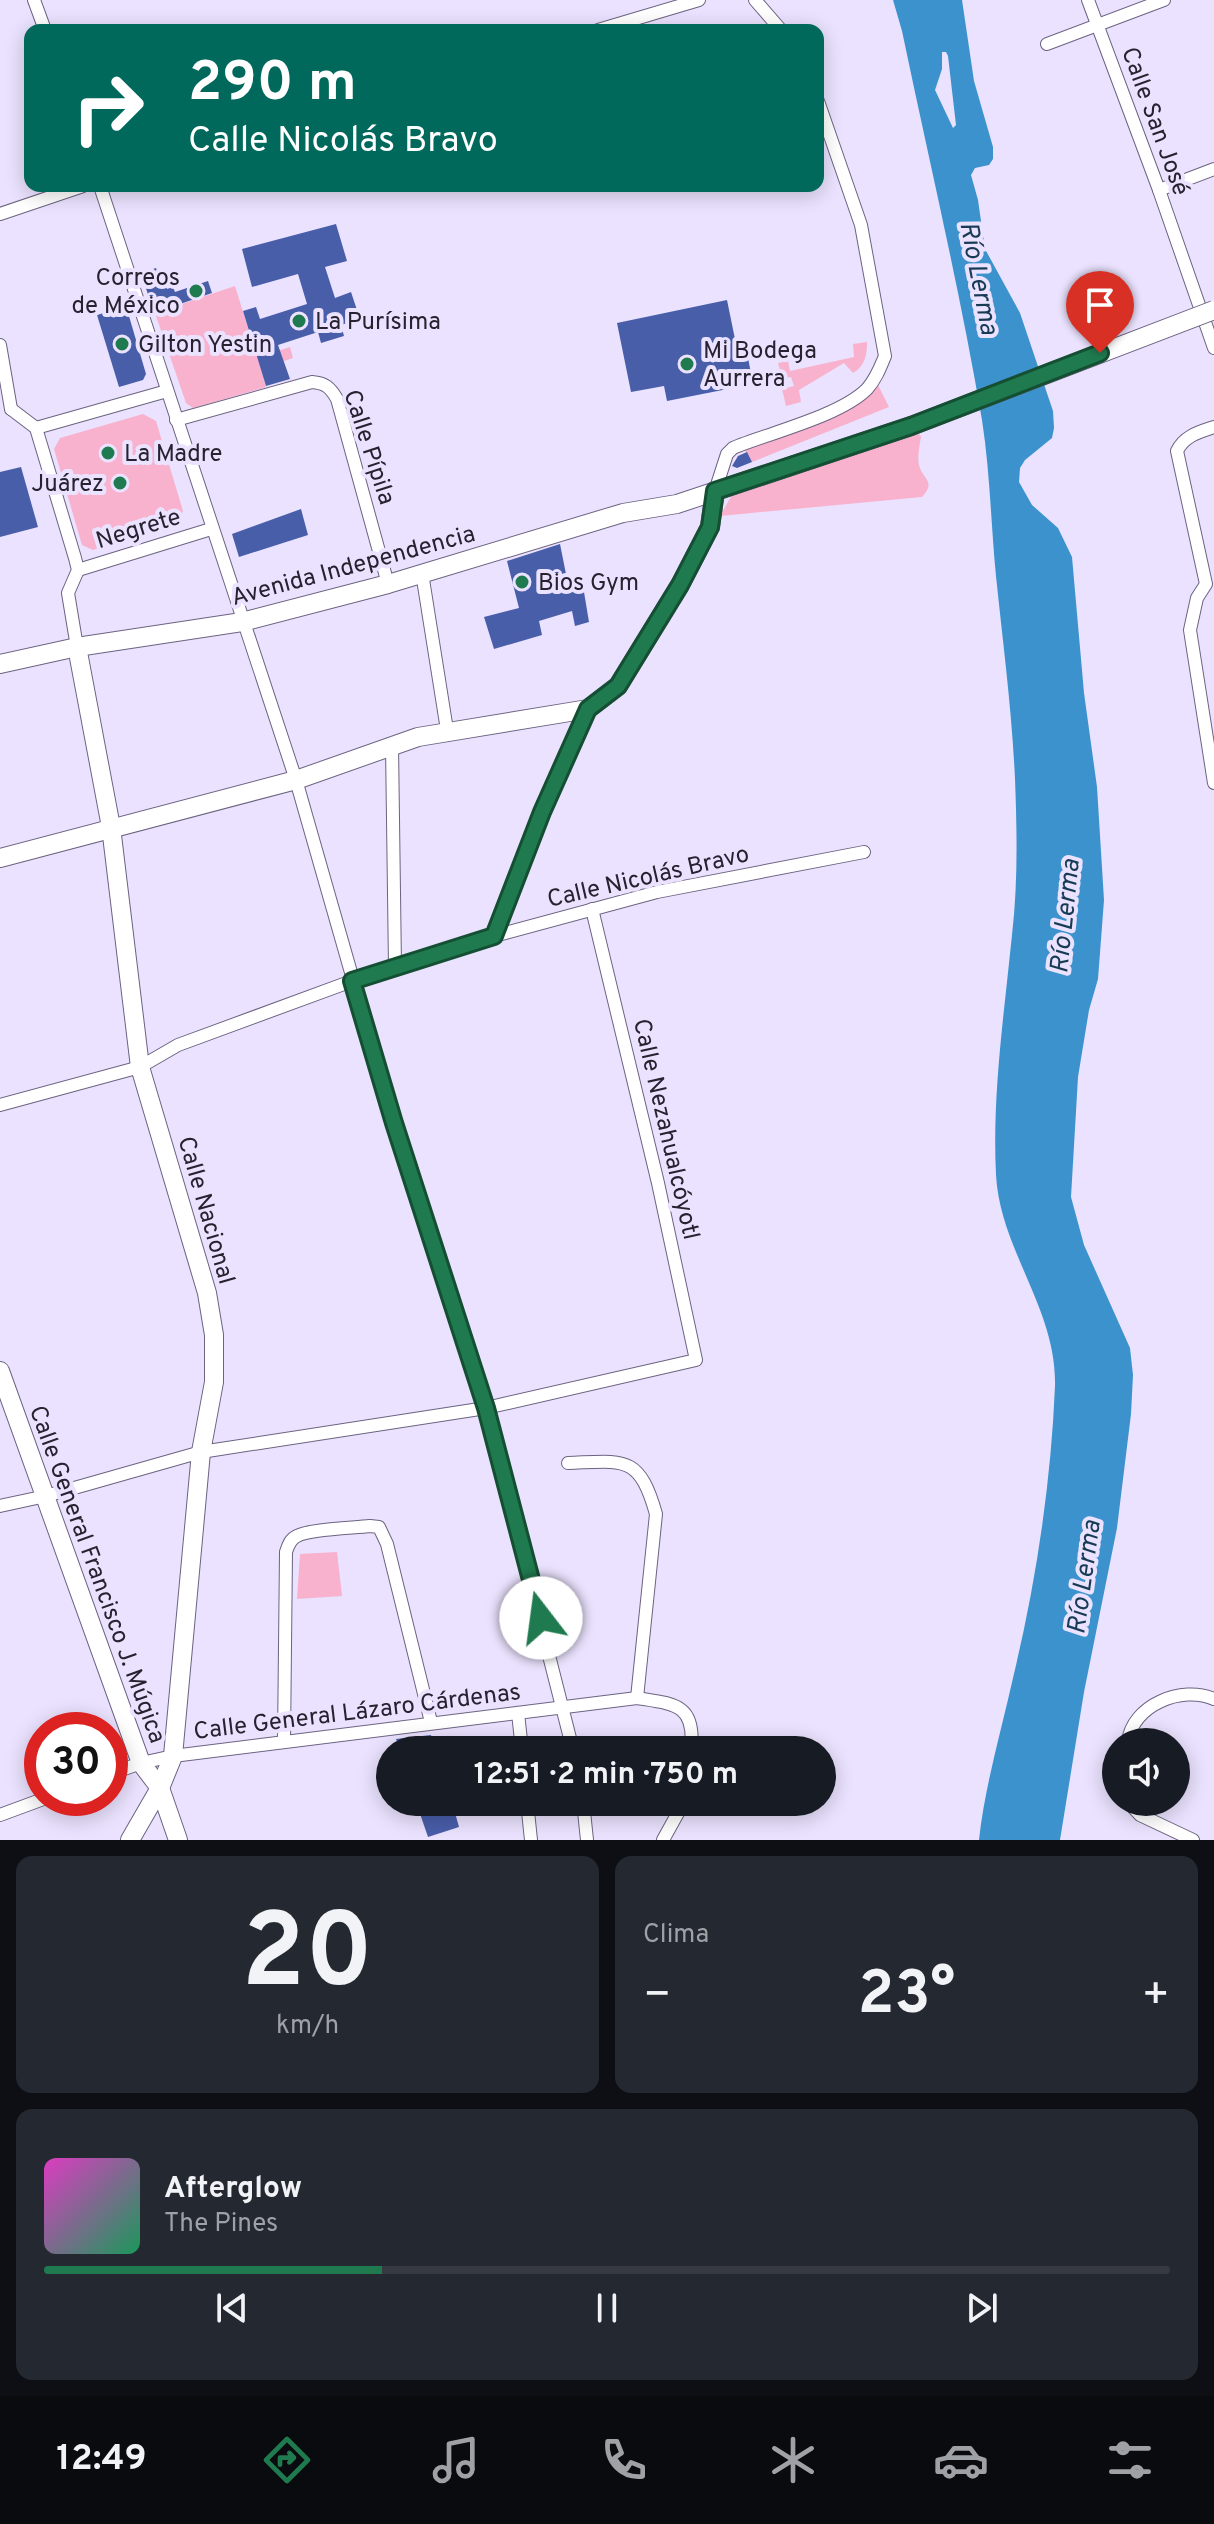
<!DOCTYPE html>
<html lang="es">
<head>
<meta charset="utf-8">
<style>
	:root { --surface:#171b24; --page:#242831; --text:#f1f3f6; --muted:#9ea1a6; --line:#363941; --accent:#1f7a4f }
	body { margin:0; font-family:Overpass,sans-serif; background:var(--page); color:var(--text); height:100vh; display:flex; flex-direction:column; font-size:30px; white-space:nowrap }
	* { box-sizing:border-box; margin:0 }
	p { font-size:26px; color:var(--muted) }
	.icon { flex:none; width:44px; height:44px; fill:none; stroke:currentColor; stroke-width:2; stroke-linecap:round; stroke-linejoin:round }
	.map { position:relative; height:1840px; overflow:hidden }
	.details { display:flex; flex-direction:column; gap:16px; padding:16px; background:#0d0f14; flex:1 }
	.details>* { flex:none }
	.top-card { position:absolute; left:24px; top:24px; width:800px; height:168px; border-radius:16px; box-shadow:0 4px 20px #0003; background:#00695c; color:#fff; overflow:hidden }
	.buttons { position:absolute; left:1102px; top:1728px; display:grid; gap:16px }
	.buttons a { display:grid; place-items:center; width:88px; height:88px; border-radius:50%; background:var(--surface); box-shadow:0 4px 20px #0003; font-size:40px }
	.speed { position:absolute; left:24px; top:1712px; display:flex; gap:16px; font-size:40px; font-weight:700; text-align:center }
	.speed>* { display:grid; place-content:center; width:104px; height:104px; border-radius:50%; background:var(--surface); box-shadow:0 4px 20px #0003; line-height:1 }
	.speed .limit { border:12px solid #d22; background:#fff; color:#111 }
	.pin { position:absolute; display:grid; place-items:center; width:68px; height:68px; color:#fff; margin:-82px -34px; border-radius:50% 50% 50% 0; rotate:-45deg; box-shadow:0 0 8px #0007 }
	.pin .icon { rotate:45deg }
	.me { position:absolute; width:88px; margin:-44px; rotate:345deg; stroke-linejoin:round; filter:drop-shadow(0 0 6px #0008) }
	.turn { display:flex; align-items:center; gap:28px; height:168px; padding:0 32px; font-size:36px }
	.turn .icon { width:104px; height:104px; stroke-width:2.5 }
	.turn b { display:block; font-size:56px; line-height:68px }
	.big { font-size:60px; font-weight:700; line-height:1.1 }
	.details .card { flex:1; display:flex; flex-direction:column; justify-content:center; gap:12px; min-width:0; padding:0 28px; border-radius:16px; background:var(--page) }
	.details .dial { align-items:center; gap:0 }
	.dial b { font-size:104px; line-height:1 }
	.song { display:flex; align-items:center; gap:24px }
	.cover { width:96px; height:96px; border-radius:12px; background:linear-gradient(135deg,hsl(310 70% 55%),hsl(150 70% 35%)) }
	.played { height:8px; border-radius:4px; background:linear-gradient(90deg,var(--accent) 30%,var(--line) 30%) }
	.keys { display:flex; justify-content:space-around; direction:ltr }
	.heat { display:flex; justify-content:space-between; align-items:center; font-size:44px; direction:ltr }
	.details .tiles { flex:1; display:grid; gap:16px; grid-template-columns:1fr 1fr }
	.card:last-child { grid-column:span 2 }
	.trip { position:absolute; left:376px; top:1736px; width:460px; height:80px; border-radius:40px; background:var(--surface); box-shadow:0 4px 20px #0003; font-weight:700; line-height:80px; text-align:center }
	.dock { display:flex; height:128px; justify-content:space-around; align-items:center; background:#090b0e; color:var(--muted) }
	.dock .icon { width:56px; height:56px }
	.dock .on { color:var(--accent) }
	.dock b { font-size:36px; color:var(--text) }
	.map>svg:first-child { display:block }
	.green { fill:#f8b2cd }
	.water { fill:#3b92cd; fill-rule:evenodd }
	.building { fill:#495ea9 }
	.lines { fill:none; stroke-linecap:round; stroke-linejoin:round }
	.street-casing { stroke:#6c6381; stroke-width:14 }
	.secondary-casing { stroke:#6c6381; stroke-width:20 }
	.street { stroke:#fff; stroke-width:12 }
	.secondary { stroke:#fff; stroke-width:18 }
	.secondary-bridge-casing { stroke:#6c6381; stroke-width:20; stroke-linecap:butt }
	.secondary-bridge { stroke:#fff; stroke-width:18 }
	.route-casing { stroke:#144f33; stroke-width:20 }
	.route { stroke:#1f7a4f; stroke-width:14 }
	.poi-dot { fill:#1f7a4f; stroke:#eae2fe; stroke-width:3 }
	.labels { text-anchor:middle; stroke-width:8; stroke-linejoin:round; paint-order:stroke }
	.street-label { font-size:24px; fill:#26222f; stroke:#eae2fe }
	.poi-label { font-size:24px; fill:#26222f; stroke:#eae2fe; text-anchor:start }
	.water-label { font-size:26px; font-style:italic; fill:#173b54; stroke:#eae2fe }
</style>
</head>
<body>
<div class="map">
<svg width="1214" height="1840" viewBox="0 0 1214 1840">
	<rect width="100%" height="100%" fill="#eae2fe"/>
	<!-- green -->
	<g class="green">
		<polygon points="235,286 257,357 261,360 268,354 290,347 293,358 261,369 266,387 193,408 186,403 155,313"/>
		<path d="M867,342C867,355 865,366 853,373L844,363L799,390L801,402L786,406L782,389L794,386L791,377L782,378L778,363L788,361L790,371L854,357L853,344Z"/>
		<polygon points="878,385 889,407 752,462 744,449 860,399"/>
		<polygon points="143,414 156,421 183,511 178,523 93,550 82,545 54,449 60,438"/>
		<path d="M908,427L921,436C920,444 917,457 919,465C922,479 937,481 922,497L720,516L732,495Z"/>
		<polygon points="337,1552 342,1596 297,1599 300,1554"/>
	</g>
	<!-- water -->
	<path class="water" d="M893,0H962L974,81L993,147V159L989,165L975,168L971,175L978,200L985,249L1020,313L1053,411L1054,428L1052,438L1025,460L1020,468L1019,482L1032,505L1058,528L1072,557L1084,693L1097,787L1104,900L1098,979L1089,1010L1078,1077L1071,1197L1084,1245L1130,1348L1133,1375L1131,1414L1117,1528L1084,1692L1060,1840H979C985,1785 1001,1732 1013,1678C1036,1582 1051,1484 1055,1386C1057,1309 1000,1250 996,1175C992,1095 1004,1015 1012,935C1018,884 1017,830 1015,779C1012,711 1003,644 996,576C991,525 990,471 982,420C960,290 929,161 902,31ZM942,52H946L948,56L956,125L953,128L935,90L942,69Z"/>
	<!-- building -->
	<g class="building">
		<polygon points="336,224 347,261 325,267 335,298 351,292 360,319 341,325 344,336 321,343 318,332 278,345 290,379 266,386 243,311 256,307 260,319 307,304 298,274 252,287 242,249"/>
		<polygon points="156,268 157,271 160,269 167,289 173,287 175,292 208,281 212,293 154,313 141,273"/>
		<polygon points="727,300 736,344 745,342 753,384 667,401 664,386 631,392 617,323"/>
		<polygon points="126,306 146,374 143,380 119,387 97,315"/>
		<polygon points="747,452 752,462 737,468 732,466 738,456"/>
		<polygon points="21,467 38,527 0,537 0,472"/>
		<circle cx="120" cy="482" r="7"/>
		<polygon points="301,509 308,535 239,557 232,534"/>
		<polygon points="560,544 569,589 583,586 589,622 575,626 572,611 539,621 542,635 494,649 484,617 519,608 507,561"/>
		<polygon points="431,1735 436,1750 400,1750 396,1739"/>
		<polygon points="416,1802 452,1802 459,1827 428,1837"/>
	</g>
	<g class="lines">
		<!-- street casing -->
		<g class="street-casing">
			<g id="street">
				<polyline points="34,0 45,30"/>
				<polyline points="755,0 781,30"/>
				<polyline points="1088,0 1159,190 1214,348"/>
				<polyline points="598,30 699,0"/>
				<polyline points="1047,44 1164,0"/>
				<polyline points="100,186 296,780 394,1123 486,1408 573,1750"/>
				<polyline points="1159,190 1214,169"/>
				<polyline points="0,214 83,186"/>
				<polyline points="0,345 11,409"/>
				<polyline points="11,409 36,428 75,558 78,570 68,593 77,647"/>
				<path d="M176,420L312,382C325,383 330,387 337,399L388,584"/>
				<path d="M1214,427C1199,432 1184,436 1177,451L1206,584L1197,598L1190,630L1214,783"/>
				<polyline points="36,428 167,391"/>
				<path d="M715,491L727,454L733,448C769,433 840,416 867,389C876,379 880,368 885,356L861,225L818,101"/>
				<polyline points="78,570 211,529"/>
				<polyline points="422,573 447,730"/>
				<polyline points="392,745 395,967"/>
				<polyline points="494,936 542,812 588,709"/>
				<polyline points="0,1105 140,1067 178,1045 352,981 494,936 657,892 864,852"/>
				<path d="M568,1463C624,1461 639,1454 656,1514L637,1698"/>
				<polyline points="0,1506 46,1496 201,1452 486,1408 696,1360 658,1183 592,909"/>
				<polyline points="518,1713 522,1750"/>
				<path d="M284,1741L286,1552C288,1546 290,1539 297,1536C309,1529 353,1528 370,1526L379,1527L387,1544L431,1722"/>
				<path d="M1128,1742C1132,1705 1182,1685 1214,1699"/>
				<path d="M110,1774L141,1763L173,1756L637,1698C675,1704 696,1704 691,1750"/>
				<polyline points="527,1802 531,1840"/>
				<polyline points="583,1802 587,1840"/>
				<polyline points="1128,1802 1140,1815 1193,1840"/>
				<polyline points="0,1815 46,1798"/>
				<polyline points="663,1840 684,1802"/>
			</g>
		</g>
		<!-- secondary casing -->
		<g class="secondary-casing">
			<g id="secondary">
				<polyline points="77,647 111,827 140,1067 207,1293 214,1335 214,1382 201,1452 173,1756 160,1788 130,1840"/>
				<polyline points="0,664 77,647 242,622 388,584 623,513 677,504 911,426"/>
				<polyline points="0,858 296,780 418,737 588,709 618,686 680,585 710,527 715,491"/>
				<polyline points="0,1371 141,1763 160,1788 178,1840"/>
			</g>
		</g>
		<!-- street -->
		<use href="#street" class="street"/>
		<!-- secondary -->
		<use href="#secondary" class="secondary"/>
		<!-- secondary-bridge casing -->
		<g class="secondary-bridge-casing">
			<polyline id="secondary-bridge" points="911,426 1214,310"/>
		</g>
		<!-- secondary-bridge -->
		<use href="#secondary-bridge" class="secondary-bridge"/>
	</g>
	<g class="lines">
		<!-- route casing -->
		<g class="route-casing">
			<polyline id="route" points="541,1618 486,1408 394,1123 352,981 494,936 542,812 588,709 618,686 680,585 710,527 715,491 911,426 1100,353"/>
		</g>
		<!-- route -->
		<use href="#route" class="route"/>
	</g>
	<!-- markers -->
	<g class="poi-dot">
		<circle cx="196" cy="291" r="8"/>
		<circle cx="299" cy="321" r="8"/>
		<circle cx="122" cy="344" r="8"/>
		<circle cx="687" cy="364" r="8"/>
		<circle cx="108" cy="453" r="8"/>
		<circle cx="120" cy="483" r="8"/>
		<circle cx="522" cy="582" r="8"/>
	</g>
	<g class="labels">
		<!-- street labels -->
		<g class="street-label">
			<text transform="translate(1156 121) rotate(70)" y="8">Calle San José</text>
			<text transform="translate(370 447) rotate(72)" y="8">Calle Pípila</text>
			<text transform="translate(138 528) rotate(-17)" y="8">Negrete</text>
			<text transform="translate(353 565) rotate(-15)" y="8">Avenida Independencia</text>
			<text transform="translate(648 876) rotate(-13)" y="8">Calle Nicolás Bravo</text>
			<text transform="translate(667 1129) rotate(77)" y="8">Calle Nezahualcóyotl</text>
			<text transform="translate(207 1210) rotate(74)" y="8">Calle Nacional</text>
			<text transform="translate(98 1574) rotate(70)" y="8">Calle General Francisco J. Múgica</text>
			<text transform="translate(357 1711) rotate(-7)" y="8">Calle General Lázaro Cárdenas</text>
		</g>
		<!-- poi labels -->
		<g class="poi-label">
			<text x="180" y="285" text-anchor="end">Correos<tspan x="180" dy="28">de México</tspan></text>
			<text x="315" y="329">La Purísima</text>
			<text x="138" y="352">Gilton Yestin</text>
			<text x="703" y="358">Mi Bodega<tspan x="703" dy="28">Aurrera</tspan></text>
			<text x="124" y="461">La Madre</text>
			<text x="104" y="491" text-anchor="end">Juárez</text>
			<text x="538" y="590">Bios Gym</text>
		</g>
		<!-- water labels -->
		<g class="water-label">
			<text transform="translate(980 278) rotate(79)" y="9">Río Lerma</text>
			<text transform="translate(1064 916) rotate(-84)" y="9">Río Lerma</text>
			<text transform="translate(1083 1577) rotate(-82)" y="9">Río Lerma</text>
		</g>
	</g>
</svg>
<div class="buttons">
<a><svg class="icon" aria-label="sound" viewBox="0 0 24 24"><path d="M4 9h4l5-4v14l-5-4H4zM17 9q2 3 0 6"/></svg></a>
</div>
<div class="speed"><div class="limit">30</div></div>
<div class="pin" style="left:1100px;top:353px;background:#d93025"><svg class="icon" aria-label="arrive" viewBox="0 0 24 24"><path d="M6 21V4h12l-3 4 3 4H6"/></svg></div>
<svg class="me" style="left:541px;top:1618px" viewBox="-20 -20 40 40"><circle r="19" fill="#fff"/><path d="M0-13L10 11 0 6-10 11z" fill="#1f7a4f"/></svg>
<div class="trip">12:51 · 2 min · 750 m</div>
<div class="top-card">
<div class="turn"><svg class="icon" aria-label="right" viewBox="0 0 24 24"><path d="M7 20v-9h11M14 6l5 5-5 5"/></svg><div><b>290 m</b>Calle Nicolás Bravo</div></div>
</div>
</div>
<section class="details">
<div class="tiles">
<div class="card dial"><b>20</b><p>km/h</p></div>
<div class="card"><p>Clima</p>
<div class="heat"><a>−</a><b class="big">23°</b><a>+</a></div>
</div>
<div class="card">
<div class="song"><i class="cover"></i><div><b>Afterglow</b><p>The Pines</p></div></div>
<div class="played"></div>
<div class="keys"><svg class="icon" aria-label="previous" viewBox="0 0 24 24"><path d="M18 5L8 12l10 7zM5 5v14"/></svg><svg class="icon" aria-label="pause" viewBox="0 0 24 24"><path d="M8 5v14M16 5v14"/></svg><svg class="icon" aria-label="next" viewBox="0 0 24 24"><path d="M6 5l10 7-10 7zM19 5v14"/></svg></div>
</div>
</div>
</section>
<nav class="dock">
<b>12:49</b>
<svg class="icon on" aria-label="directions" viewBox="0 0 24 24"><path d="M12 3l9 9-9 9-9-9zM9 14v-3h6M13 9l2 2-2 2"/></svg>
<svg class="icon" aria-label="music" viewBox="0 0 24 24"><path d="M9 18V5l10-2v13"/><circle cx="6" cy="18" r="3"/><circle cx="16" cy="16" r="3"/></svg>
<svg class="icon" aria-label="phone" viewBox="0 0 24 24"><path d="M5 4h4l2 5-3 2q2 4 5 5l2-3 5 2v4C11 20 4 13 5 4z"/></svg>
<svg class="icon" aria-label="climate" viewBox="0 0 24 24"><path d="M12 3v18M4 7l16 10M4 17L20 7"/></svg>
<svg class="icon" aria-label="car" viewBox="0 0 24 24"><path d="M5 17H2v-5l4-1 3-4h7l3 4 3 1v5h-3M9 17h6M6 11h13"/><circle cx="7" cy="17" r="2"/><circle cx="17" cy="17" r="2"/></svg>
<svg class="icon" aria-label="filters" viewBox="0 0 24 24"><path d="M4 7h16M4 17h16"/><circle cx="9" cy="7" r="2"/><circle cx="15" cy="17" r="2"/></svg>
</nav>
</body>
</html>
